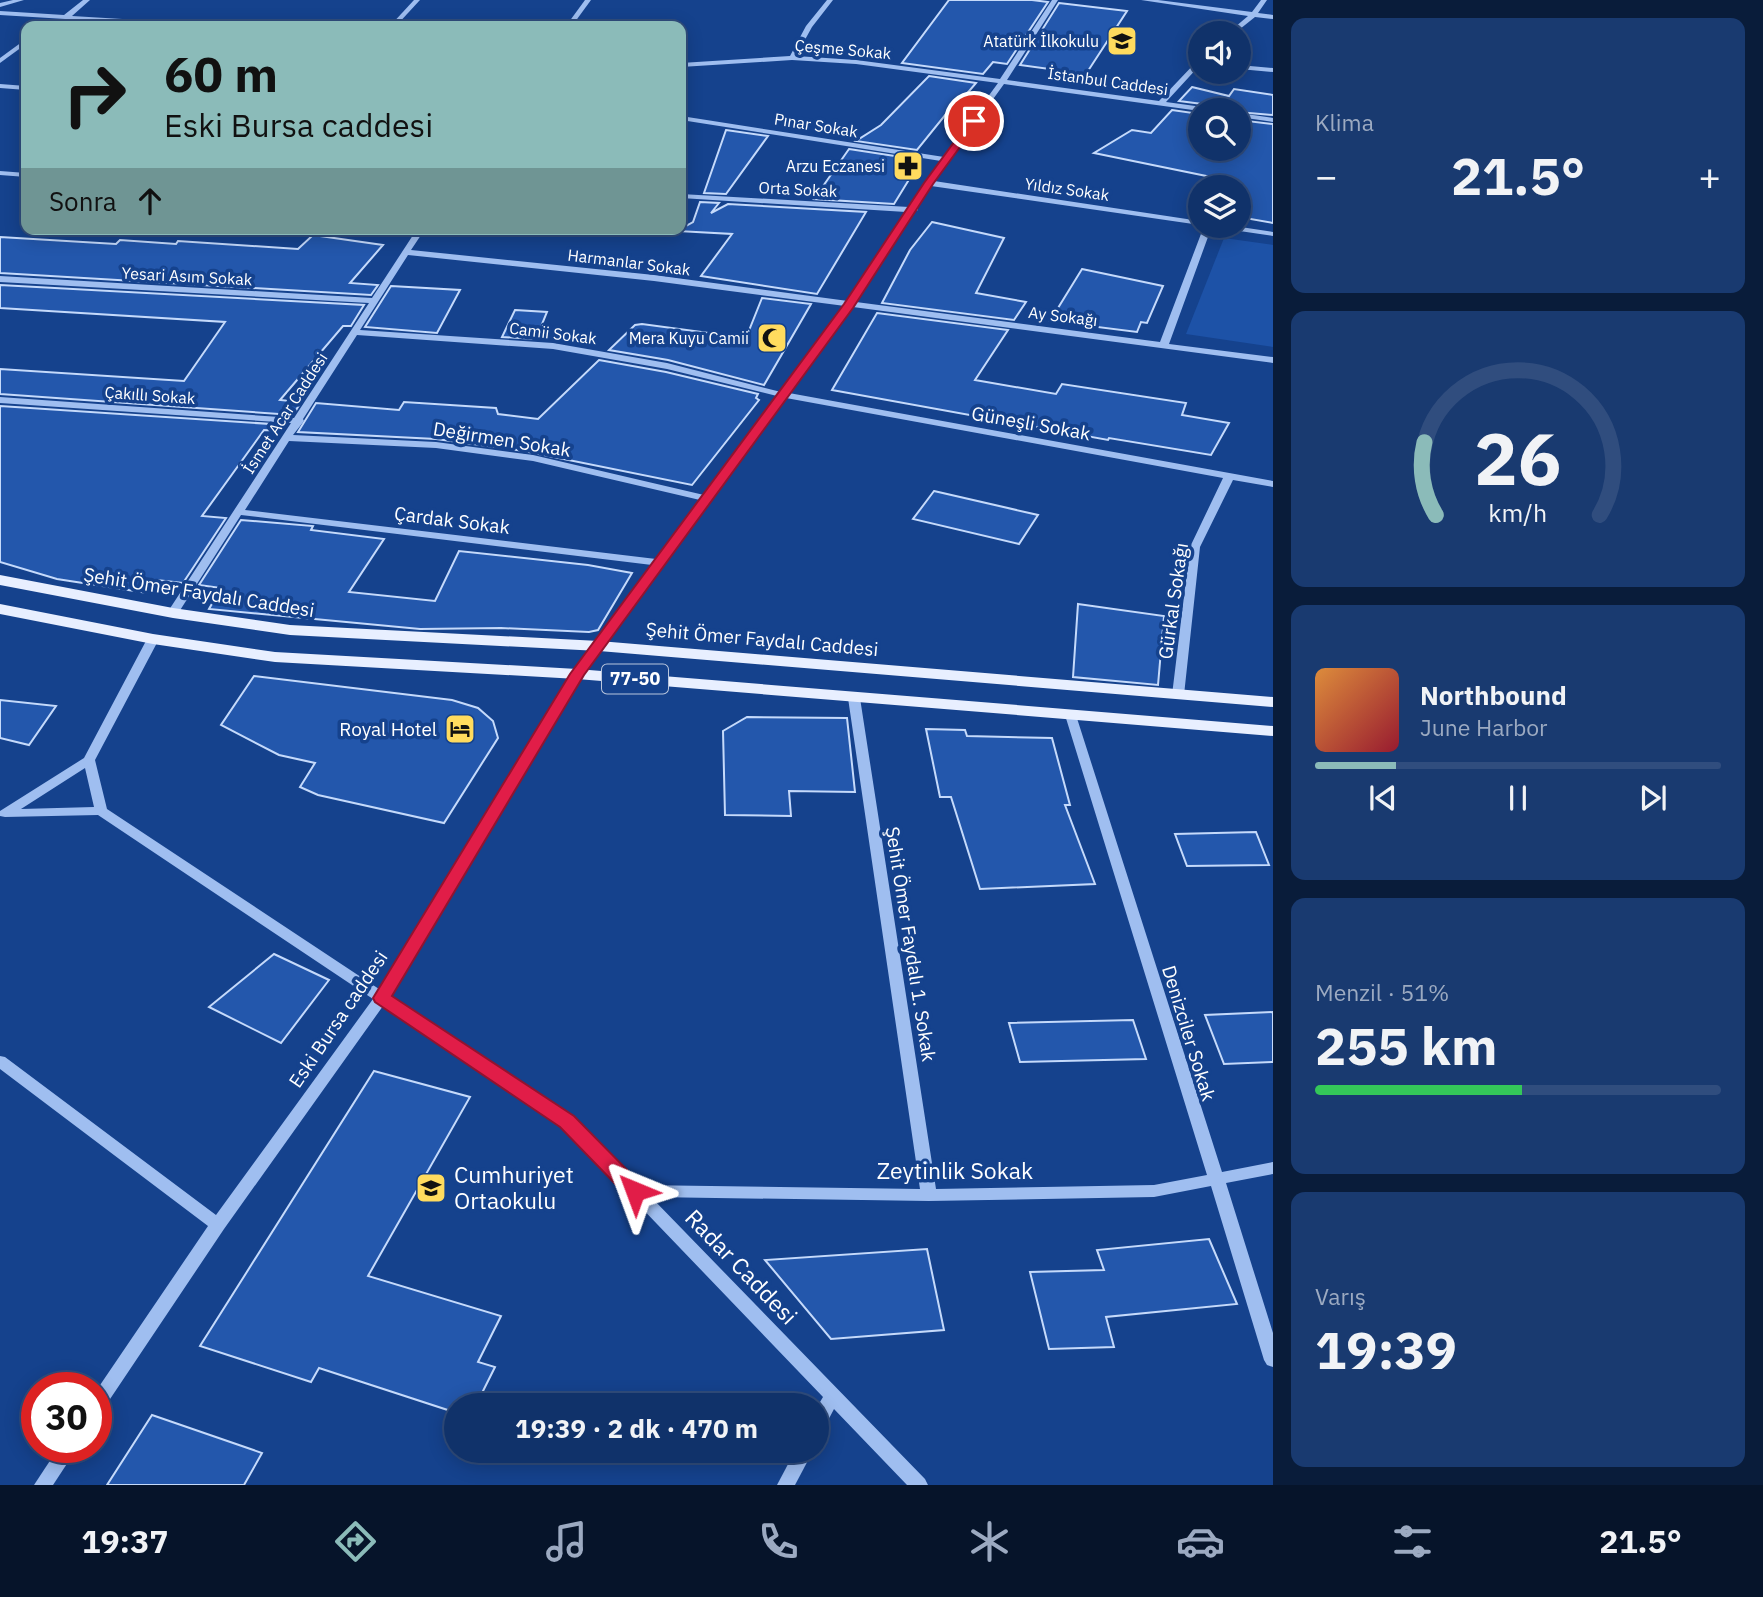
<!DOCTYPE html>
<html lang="tr">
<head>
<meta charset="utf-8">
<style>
	:root { --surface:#10326a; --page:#193a70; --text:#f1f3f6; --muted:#9caac1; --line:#304d7e; --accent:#8bbbb9 }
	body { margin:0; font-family:"IBM Plex Sans",sans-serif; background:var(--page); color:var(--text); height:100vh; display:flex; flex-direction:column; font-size:26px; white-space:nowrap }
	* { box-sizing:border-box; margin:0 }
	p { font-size:23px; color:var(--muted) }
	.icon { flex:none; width:38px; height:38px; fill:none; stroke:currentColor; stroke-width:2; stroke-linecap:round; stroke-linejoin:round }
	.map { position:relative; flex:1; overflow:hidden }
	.side { display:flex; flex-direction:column; gap:18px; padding:18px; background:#091c3a; width:490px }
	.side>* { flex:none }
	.top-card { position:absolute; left:21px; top:21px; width:665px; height:214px; border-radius:14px; box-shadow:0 4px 18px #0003,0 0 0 2px var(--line); background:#8bbbb9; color:#111; overflow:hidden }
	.tools { position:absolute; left:1188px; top:21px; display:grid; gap:14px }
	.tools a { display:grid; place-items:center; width:63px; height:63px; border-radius:50%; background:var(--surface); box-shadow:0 4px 18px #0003,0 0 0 2px var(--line); font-size:35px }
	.speed { position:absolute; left:21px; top:1372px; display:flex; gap:14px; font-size:35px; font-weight:700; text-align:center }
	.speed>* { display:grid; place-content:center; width:91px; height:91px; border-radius:50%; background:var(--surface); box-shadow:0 4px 18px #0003,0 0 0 2px var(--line); line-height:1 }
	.speed .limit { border:10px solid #d22; background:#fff; color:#111 }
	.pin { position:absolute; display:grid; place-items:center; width:60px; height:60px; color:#fff; margin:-30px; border:4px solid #fff; border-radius:50%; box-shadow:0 2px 7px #0007 }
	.me { position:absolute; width:77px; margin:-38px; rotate:316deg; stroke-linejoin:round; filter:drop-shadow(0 0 5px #0008) }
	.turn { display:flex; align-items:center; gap:24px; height:147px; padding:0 28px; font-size:32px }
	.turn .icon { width:91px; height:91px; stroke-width:2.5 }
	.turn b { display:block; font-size:49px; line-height:60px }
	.then { display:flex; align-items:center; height:66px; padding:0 28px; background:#0003; gap:14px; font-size:26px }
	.big { font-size:52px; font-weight:800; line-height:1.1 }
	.side .card { flex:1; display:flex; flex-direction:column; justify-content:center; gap:10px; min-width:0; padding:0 24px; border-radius:14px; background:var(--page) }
	.side .dial { align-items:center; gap:0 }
	.dial svg { height:182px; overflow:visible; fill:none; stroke:var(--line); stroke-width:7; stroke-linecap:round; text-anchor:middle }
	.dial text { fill:var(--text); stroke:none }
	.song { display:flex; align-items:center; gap:21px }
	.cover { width:84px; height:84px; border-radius:10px; background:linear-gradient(135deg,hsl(30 70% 55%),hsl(350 70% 35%)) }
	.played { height:7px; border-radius:4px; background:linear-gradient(90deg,var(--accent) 20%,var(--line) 20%) }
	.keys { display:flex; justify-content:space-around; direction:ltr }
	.heat { display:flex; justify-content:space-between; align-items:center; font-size:38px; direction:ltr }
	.charge { height:10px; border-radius:5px; background:linear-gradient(90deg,#34c759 51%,var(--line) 0) }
	.trip { position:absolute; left:444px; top:1393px; width:385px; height:70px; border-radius:35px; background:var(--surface); box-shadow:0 4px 18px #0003,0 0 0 2px var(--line); font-weight:800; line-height:70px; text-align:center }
	.menu { display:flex; height:112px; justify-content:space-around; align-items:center; background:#06142a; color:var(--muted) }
	.menu .icon { width:49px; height:49px }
	.menu .selected { color:var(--accent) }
	.menu b { font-size:32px; color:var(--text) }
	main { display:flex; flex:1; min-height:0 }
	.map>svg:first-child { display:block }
	.green { fill:#1d52a7 }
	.building { fill:#2357ac; stroke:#c5dafb; stroke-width:2 }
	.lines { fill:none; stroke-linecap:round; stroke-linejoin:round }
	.minor { fill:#9fbef0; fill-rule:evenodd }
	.major { fill:#e8efff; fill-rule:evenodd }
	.route { fill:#e11d48; stroke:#92132f; stroke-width:2 }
	.labels { text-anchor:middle; stroke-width:7; stroke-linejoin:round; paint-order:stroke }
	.far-poi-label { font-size:16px; fill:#fff; stroke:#15428d; text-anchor:end }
	.far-street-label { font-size:16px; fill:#fff; stroke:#15428d }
	.shield { fill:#15428d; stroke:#b9c6dd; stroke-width:2 }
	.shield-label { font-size:18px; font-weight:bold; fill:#fff }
	.street-label { font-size:19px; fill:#fff; stroke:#15428d }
	.poi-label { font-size:19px; fill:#fff; stroke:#15428d; text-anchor:end }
	.near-street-label { font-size:23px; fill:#fff; stroke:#15428d }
	.near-poi-label { font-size:23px; fill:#fff; stroke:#15428d; text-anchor:start }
</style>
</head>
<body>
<main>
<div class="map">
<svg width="1273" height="1485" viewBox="0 0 1273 1485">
	<rect width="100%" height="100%" fill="#15428d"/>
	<!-- green -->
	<polygon class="green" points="1224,238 1273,245 1273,347 1186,334"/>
	<!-- building -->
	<g class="building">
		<polygon points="949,0 1032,0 1048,2 1007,64 993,62 983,74 902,63"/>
		<polygon points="1059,3 1127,11 1086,74 1020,65"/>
		<polygon points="929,76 976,83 954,109 950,109 917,150 856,141 881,125"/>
		<polygon points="1192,87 1229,96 1234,89 1273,95 1273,115 1215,110 1210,105 1179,101"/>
		<polygon points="1172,110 1200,114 1200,149 1239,149 1239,120 1273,124 1273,223 1239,217 1239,187 1217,187 1221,179 1094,153 1132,130 1151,133"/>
		<polygon points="726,130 768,136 726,194 704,193"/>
		<polygon points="849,149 921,160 894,204 814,199"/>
		<polygon points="700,202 719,203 711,213 728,204 866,212 817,294 701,276 732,234 677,231 693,222"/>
		<polygon points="932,222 1004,238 976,293 1026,302 1014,320 882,303 910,250"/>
		<polygon points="313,235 383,245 350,283 378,285 371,295 0,273 0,237 116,244 120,240 176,244 178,241 298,249"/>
		<polygon points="1082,269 1163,286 1147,323 1141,322 1137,332 1050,321"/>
		<polygon points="0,285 364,305 351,326 343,326 280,400 301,402 293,415 0,394 0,369 184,381 225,322 0,308"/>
		<polygon points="391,286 460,290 437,333 365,327"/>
		<polygon points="762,298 811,304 764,385 668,360 609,350 635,325 642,324 746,338"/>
		<polygon points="515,310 547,312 536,339 502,337"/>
		<polygon points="877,313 1008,330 975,380 1056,394 1062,384 1186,403 1182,415 1229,423 1211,455 1109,438 1108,440 832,390"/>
		<polygon points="599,360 666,372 758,394 756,398 759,400 692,485 524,451 436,439 298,432 316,403 399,410 404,402 496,408 498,414 538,419"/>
		<polygon points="0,406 286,425 282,431 264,430 202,516 226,518 183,583 157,580 147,593 57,579 0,562"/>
		<polygon points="934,491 1038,515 1019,544 913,519"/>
		<polygon points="241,520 313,526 311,530 384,539 349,592 435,601 459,551 588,565 632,573 598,630 589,632 501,628 420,629 209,609 221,588 199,585"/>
		<polygon points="1078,604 1164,616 1158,685 1073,677"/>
		<polygon points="254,676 452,700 478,708 493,721 498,738 444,823 318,795 300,787 315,763 279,755 221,725"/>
		<polygon points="0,700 56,706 29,745 0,738"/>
		<polygon points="747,717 847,718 855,792 789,791 791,816 725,815 723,731"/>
		<polygon points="926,729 965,730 967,736 1052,738 1070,805 1065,805 1095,884 980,889 951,797 940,797"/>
		<polygon points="1256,832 1269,865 1187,866 1175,834"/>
		<polygon points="274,954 329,980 281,1043 209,1007"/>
		<polygon points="1273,1012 1273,1062 1224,1064 1205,1015"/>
		<polygon points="1133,1020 1146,1059 1020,1062 1009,1023"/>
		<polygon points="374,1071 470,1097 368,1276 501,1316 478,1362 495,1367 476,1405 457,1405 457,1413 319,1368 311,1382 200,1346"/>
		<polygon points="1209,1239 1237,1304 1106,1317 1114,1347 1049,1349 1030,1272 1104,1270 1097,1250"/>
		<polygon points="927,1249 944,1330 831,1339 765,1260"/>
		<polygon points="152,1415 262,1453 244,1485 107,1485"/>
	</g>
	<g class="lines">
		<!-- minor -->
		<g class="minor">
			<polygon points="13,0 24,0 0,7 0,3"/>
			<polygon points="83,0 90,0 72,16 206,24 209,26 179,26 0,15 0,11 64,15"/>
			<polygon points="414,0 420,0 396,26 390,26"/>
			<polygon points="585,0 591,0 572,26 566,26"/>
			<path d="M827,0H833L812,27L796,56L856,60L1000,79L1052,0H1058L1007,80L1159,101L1198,60L1200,59V65L1166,102L1210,108L1213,110L1200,111L1004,84L934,181L1200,221V225L931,186L917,208L918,210L914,212L856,302L1160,342L1204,226H1212L1169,344L1273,357V363L853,307L789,393L1273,481V487L1233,480L1200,547L1184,695L1178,699L1172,695L1190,547L1223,478L786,398L582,675L390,996L572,1117L639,1185L920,1189L848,698L854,694L860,698L936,1189L1154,1185L1207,1175L1065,715L1071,711L1075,712L1222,1172L1273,1162V1174L1226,1183L1273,1333V1367L1267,1365L1264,1360L1211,1186L1154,1197L929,1201L651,1197L925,1479L928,1485H907L834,1409L823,1430L817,1433V1407L823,1397L562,1125L383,1006L224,1229L102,1411L96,1413V1391L208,1226L0,1069V1056L5,1057L216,1215L373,999L98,815L5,817L0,816V811L84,758L147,639L153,636L157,637L159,639L95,760L107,809L379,989L571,674L652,565L241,515L177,615H169L167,613L291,423L0,403V397L294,418L369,303L0,282V276L372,298L417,229H425L411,250L654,275L848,301L906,212L681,198V194L909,207L941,161L681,120V116L944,157L998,83L856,64L792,60L681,67V63L790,56L806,26ZM408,255L654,281L845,306L781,392L667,363L553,343L360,330ZM357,335L553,349L667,369L777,396L704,495L533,455L436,442L293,435L304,421L303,419ZM289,441L436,448L533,461L700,500L656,559L245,510ZM85,768L94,807L21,809Z"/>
			<polygon points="1141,0 1158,0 1252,12 1261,0 1267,0 1258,13 1273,15 1273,19 1255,17 1235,33 1228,33 1248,16"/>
			<polygon points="26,39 26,44 0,63 0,58"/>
			<polygon points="1239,65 1273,68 1273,72 1239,69"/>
			<polygon points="0,84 26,86 26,90 0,88"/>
			<polygon points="1239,113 1273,118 1273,122 1239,117"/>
			<polygon points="0,171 26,173 26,177 0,175"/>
			<polygon points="1215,226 1234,226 1273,232 1273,236 1219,228"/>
			<polygon points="59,1447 78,1447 53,1485 34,1485"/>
			<polygon points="795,1451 813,1451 795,1485 777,1485"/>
		</g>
		<!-- major -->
		<g class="major">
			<polygon points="0,575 173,608 290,625 599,641 1273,697 1273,707 599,651 290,635 173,618 0,585"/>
			<polygon points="0,604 153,634 275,652 577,669 1273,726 1273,736 577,679 275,662 153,644 0,614"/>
		</g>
	</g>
	<!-- route -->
	<polygon class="route" points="971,119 979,121 933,184 853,308 584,675 392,996 574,1116 643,1186 646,1191 643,1197 635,1199 628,1197 560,1127 375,1002 373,998 570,674 844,304 924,183"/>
	<!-- icons -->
	<defs>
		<g id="school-square" transform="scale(1.575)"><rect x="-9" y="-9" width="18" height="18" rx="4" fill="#ffdb5e" stroke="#15428d"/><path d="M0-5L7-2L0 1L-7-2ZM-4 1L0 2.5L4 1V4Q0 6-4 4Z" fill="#111"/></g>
		<g id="pharmacy-square" transform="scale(1.575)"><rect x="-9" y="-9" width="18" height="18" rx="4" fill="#ffdb5e" stroke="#15428d"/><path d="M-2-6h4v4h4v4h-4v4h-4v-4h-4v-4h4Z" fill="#111"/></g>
		<g id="mosque-square" transform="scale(1.575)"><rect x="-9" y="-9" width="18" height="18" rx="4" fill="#ffdb5e" stroke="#15428d"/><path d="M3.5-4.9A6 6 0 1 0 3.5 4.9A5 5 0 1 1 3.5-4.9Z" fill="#111"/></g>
		<g id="hotel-square" transform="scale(1.575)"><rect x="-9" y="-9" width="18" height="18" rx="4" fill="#ffdb5e" stroke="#15428d"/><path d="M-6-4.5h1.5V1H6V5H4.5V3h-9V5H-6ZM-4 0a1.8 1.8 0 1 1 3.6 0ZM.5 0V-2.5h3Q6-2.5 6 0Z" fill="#111"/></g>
	</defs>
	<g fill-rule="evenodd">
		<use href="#school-square" x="1122" y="41"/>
		<use href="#pharmacy-square" x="908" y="166"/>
		<use href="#mosque-square" x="772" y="338"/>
		<use href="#hotel-square" x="460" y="729"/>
		<use href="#school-square" x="431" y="1188"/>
	</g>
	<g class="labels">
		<!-- far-poi labels -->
		<g class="far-poi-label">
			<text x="1099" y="47">Atatürk İlkokulu</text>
			<text x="885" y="172">Arzu Eczanesi</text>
			<text x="749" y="344">Mera Kuyu Camii</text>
		</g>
		<!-- far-street labels -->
		<g class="far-street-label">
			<text transform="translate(843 49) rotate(5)" y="6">Çeşme Sokak</text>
			<text transform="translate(1108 81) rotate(8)" y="6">İstanbul Caddesi</text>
			<text transform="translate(816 125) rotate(9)" y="6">Pınar Sokak</text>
			<text transform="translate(798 189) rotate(3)" y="6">Orta Sokak</text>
			<text transform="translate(1067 189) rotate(8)" y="6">Yıldız Sokak</text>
			<text transform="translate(629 262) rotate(7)" y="6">Harmanlar Sokak</text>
			<text transform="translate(187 276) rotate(3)" y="6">Yesari Asım Sokak</text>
			<text transform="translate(1063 316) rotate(7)" y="6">Ay Sokağı</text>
			<text transform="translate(553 333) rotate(7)" y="6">Camii Sokak</text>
			<text transform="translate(150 395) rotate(4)" y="6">Çakıllı Sokak</text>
			<text transform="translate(285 413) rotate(-57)" y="6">İsmet Acar Caddesi</text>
		</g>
		<!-- shield labels -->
		<rect class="shield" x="602" y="664.5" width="66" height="29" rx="5"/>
		<g class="shield-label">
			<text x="635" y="685">77-50</text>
		</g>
		<!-- street labels -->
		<g class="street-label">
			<text transform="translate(1031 423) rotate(10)" y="7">Güneşli Sokak</text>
			<text transform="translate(502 439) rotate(9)" y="7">Değirmen Sokak</text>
			<text transform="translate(452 520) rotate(7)" y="7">Çardak Sokak</text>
			<text transform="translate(199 592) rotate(9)" y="7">Şehit Ömer Faydalı Caddesi</text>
			<text transform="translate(1173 601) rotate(-82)" y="7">Gürkal Sokağı</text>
			<text transform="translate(762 639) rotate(5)" y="7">Şehit Ömer Faydalı Caddesi</text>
			<text transform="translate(911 944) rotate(81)" y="7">Şehit Ömer Faydalı 1. Sokak</text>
			<text transform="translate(338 1019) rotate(-56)" y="7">Eski Bursa caddesi</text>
			<text transform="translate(1189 1033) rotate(73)" y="7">Denizciler Sokak</text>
		</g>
		<!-- poi labels -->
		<g class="poi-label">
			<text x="437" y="736">Royal Hotel</text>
		</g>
		<!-- near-street labels -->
		<g class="near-street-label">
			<text x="955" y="1179">Zeytinlik Sokak</text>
			<text transform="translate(741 1267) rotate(46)" y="8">Radar Caddesi</text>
		</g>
		<!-- near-poi labels -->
		<g class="near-poi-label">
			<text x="454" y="1183">Cumhuriyet<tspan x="454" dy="26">Ortaokulu</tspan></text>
		</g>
	</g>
</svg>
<div class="tools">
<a><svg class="icon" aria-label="sound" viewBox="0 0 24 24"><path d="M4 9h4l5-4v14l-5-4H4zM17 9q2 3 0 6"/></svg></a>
<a><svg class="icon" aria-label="search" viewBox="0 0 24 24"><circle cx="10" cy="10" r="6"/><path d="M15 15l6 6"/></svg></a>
<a><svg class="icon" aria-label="layers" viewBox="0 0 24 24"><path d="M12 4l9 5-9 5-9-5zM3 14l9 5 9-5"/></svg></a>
</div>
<div class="speed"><div class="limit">30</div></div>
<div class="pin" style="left:974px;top:121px;background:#d93025"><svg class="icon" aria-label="arrive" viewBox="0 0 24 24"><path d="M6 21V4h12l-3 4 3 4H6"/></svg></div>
<svg class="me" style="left:635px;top:1191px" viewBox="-20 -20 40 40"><path d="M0-17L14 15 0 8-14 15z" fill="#e11d48" stroke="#fff" stroke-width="4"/></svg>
<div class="trip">19:39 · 2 dk · 470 m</div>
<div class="top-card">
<div class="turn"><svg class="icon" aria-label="right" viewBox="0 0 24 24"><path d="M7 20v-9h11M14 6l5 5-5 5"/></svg><div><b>60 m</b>Eski Bursa caddesi</div></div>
<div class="then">Sonra<svg class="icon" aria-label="ahead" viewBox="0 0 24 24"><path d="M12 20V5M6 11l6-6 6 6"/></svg></div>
</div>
</div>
<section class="side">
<div class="card"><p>Klima</p>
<div class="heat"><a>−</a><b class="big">21.5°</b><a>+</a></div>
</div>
<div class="card dial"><svg viewBox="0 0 100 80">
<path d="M14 69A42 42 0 1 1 86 69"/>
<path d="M14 69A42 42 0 0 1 9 37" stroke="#8bbbb9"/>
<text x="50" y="56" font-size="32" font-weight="700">26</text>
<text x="50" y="72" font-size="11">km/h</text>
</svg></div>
<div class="card">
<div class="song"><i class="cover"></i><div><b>Northbound</b><p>June Harbor</p></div></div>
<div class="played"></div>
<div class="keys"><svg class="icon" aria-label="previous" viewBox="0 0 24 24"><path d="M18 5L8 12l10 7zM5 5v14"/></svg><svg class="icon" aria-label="pause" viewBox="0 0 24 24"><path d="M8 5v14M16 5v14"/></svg><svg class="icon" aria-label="next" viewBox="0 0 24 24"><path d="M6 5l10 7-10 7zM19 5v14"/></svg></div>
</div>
<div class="card"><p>Menzil · 51%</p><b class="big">255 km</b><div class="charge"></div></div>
<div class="card"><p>Varış</p><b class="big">19:39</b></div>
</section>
</main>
<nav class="menu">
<b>19:37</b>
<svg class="icon selected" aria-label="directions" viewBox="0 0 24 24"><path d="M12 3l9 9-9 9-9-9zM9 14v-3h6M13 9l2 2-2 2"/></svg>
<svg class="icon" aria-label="music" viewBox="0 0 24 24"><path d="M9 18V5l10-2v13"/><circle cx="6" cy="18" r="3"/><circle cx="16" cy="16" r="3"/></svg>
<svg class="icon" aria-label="phone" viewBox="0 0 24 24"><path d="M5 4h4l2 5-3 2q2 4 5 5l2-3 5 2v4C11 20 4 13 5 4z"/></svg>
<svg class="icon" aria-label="climate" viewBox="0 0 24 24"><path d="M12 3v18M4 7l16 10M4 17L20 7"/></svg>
<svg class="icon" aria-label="car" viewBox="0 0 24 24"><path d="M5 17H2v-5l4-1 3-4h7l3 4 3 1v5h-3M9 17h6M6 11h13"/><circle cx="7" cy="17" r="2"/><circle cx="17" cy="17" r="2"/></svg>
<svg class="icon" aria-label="filters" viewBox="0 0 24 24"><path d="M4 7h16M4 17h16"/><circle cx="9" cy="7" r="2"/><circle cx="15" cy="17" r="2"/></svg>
<b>21.5°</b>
</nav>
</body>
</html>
